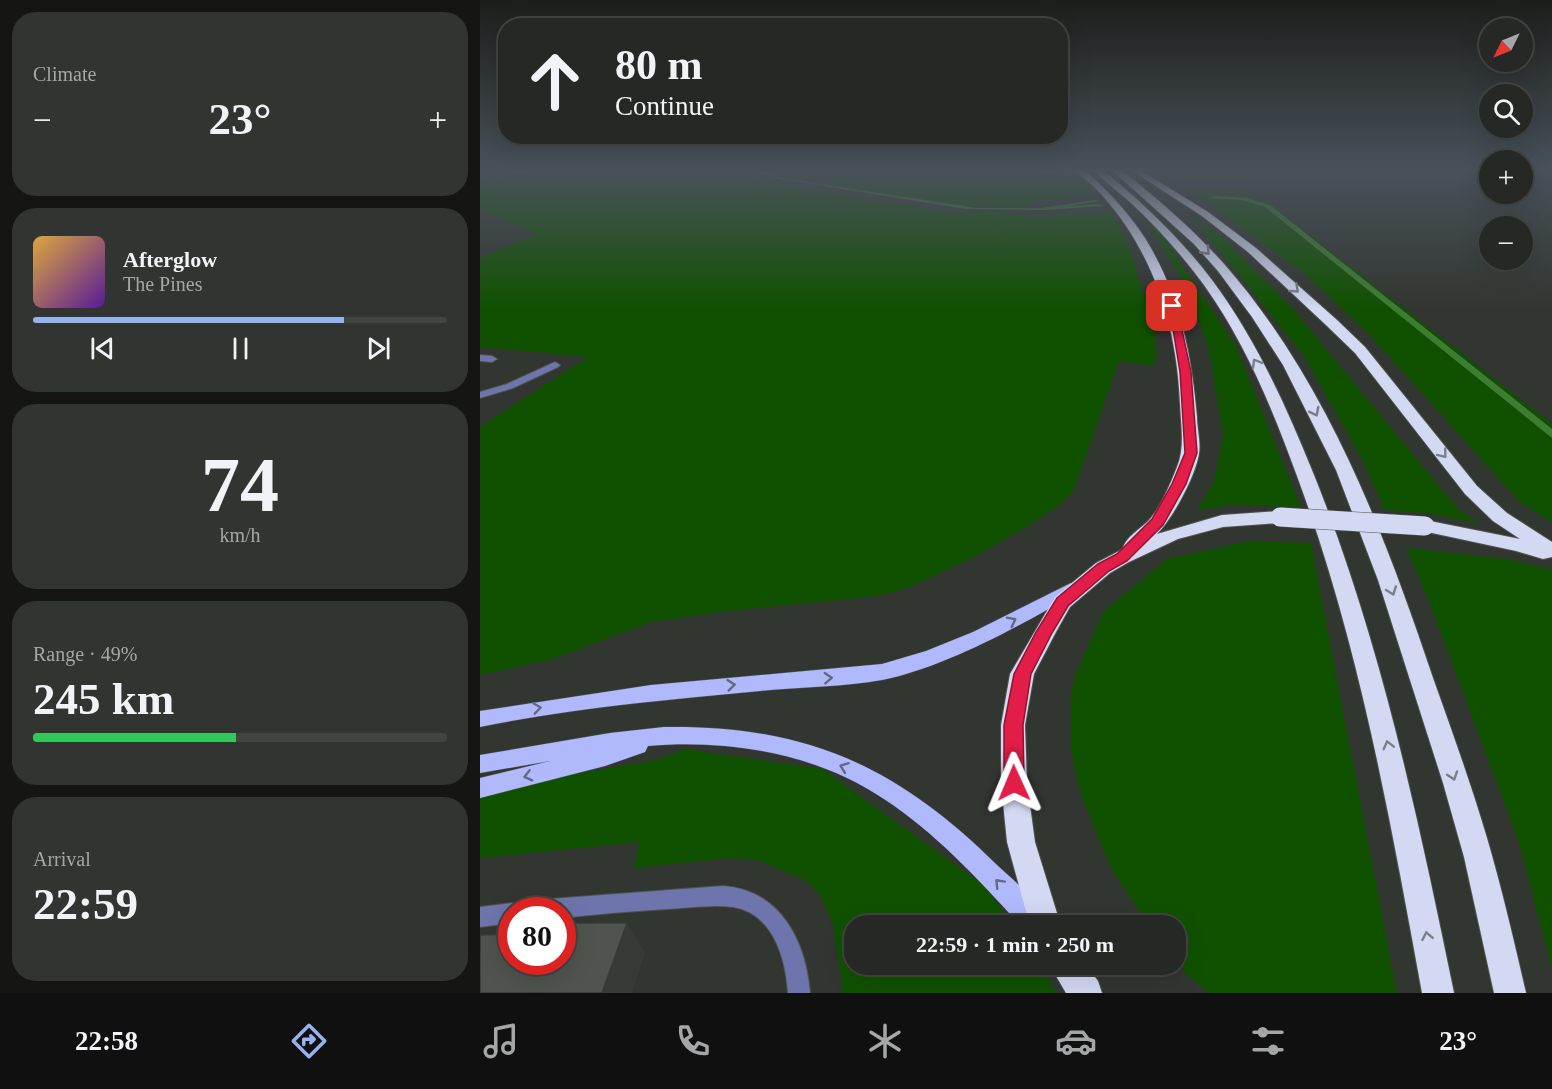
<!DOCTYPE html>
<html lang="en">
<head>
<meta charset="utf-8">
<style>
	:root { --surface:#262825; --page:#323432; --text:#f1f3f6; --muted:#a4a6a7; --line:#424442; --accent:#95b2f1 }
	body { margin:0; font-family:Georgia,serif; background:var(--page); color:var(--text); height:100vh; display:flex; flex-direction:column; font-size:22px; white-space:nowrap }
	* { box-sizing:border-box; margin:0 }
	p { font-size:20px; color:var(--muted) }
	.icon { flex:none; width:33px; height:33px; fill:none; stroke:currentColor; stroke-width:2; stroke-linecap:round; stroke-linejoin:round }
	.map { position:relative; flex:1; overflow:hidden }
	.sheet { display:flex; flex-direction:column; gap:12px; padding:12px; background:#151614; width:480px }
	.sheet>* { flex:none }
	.guide { position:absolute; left:18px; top:18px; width:570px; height:126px; border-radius:24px; box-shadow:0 6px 24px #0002,0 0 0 2px var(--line); background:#262825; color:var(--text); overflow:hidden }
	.needle { width:39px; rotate:227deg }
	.tools { position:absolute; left:999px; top:18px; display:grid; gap:12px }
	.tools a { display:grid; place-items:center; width:54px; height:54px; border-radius:50%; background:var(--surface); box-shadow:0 6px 24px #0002,0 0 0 2px var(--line); font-size:30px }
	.speed { position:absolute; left:18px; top:897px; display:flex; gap:12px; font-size:30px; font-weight:700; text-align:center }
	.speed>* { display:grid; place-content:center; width:78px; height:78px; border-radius:50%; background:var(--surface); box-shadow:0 6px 24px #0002,0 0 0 2px var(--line); line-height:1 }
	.speed .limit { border:9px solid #d22; background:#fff; color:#111 }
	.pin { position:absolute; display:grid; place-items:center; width:51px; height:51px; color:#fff; margin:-26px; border-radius:12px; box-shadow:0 3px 9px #0006 }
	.me { position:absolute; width:66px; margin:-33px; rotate:359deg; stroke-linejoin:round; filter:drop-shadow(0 0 4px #0008) }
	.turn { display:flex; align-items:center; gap:21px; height:126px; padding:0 18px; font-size:27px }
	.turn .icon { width:78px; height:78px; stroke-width:2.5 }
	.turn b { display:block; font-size:42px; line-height:51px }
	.big { font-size:45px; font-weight:600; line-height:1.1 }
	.sheet .widget { flex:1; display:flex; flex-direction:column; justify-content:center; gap:9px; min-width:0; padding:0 21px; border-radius:24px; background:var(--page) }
	.sheet .dial { align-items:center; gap:0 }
	.dial b { font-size:78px; line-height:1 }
	.song { display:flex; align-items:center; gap:18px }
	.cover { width:72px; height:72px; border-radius:9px; background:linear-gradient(135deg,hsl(40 70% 55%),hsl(270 70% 35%)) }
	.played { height:6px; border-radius:3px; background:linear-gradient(90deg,var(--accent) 75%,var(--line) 75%) }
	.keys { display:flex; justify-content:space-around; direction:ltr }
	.heat { display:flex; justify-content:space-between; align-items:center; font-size:33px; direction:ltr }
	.charge { height:9px; border-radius:4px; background:linear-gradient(90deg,#34c759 49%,var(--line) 0) }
	.trip { position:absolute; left:364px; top:915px; width:342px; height:60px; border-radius:24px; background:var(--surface); box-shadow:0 6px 24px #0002,0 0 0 2px var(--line); font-weight:600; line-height:60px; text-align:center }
	.tab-bar { display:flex; height:96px; justify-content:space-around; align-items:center; background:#0f100f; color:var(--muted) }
	.tab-bar .icon { width:42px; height:42px }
	.tab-bar .selected { color:var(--accent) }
	.tab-bar b { font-size:27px; color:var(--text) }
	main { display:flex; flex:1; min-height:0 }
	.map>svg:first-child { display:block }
	.green { fill:#105100 }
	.water { fill:#3d7d31 }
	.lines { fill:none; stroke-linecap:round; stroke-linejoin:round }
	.lane-casing { stroke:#4f534e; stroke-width:2 }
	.street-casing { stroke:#4f534e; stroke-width:2 }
	.primary-casing { stroke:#4f534e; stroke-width:1 }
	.highway-casing { stroke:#4f534e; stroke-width:2 }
	.lane { fill:#6e75ac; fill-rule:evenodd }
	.street { fill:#6e75ac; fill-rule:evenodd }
	.primary { fill:#afb9fc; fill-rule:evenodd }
	.highway { fill:#d3d8f3; fill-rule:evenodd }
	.highway-bridge-casing { stroke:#4f534e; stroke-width:20; stroke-linecap:butt }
	.highway-bridge { stroke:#d3d8f3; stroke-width:19 }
	.shaded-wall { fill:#373b37 }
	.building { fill:#4f544e; stroke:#373b37; stroke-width:1.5 }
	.oneway { stroke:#7a7f88 }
	.oneway2 { stroke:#646a82 }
	.route { fill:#e11d48; stroke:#92132f; stroke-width:1.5 }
</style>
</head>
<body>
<main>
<section class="sheet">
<div class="widget"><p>Climate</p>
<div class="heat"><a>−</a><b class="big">23°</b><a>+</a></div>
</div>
<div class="widget">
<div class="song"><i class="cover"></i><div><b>Afterglow</b><p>The Pines</p></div></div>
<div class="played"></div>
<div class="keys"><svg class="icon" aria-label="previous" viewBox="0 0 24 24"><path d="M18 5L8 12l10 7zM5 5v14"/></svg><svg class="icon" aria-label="pause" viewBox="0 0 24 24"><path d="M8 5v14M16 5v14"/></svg><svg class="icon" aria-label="next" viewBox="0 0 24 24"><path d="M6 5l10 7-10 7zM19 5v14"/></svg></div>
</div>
<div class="widget dial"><b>74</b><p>km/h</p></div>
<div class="widget"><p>Range · 49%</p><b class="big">245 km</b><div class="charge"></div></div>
<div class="widget"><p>Arrival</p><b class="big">22:59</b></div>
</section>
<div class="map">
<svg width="1072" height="993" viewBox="0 0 1072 993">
	<rect width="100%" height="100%" fill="#323631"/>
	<!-- green -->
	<g class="green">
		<polygon points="54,170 253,170 266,176 311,187 470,212 510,211 526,236 512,211 550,217 632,211 654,259 659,281 674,317 676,356 673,366 639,361 594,490 577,507 546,527 490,559 428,588 397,596 239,612 171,622 73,659 0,675 0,427 108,357 0,347 0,258 56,234 0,209 0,183"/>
		<polygon points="277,170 592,170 614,194 588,196 584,201 568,198 542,208 481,206 295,176"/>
		<path d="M721,188L717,191L745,189L747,191L721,194L730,195L752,192V189L756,188L789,203L1072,424V429L790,205C772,198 747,192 729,198L761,200L785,207L1072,438V523L1039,501L886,331L824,273L709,189Z"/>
		<polygon points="711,215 748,243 812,308 980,511 1001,524 953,514 904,510 885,465 824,356"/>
		<polygon points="669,224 685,240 755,344 821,507 749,505 717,511 734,481 743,435 729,351 709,291"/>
		<path d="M769,541L831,543L917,993H730C695,966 696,969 696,926L669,925L631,869L600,792L591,751V693L595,676L623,612L687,559Z"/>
		<polygon points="926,548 1034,560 1072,570 1072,969 1039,842 947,596"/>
		<polygon points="205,749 343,769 506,887 533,925 375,926 375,964 560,965 576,993 361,993 362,984 352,920 339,893 324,880 278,860 250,858 153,868 160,842 0,858 0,790 176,760"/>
	</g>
	<!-- water -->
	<g class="water">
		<polygon points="268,170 277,170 299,177 335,183 497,208 562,208 614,200 621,201 587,206 617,204 624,206 565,210 485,209 300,179"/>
		<polygon points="736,196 766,198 790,205 1072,429 1072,438 785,207 761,200 728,198"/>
	</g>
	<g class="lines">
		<!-- lane casing -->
		<g class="lane-casing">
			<g id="lane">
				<polygon points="0,355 12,356 17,359 12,362 0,361"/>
				<path d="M243,886C301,890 326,942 330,993H308C306,959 293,913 253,907C232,904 209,908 188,909C153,911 118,914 82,918V910H46L49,903L56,900Z"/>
				<polygon points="32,903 39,906 41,910 32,910 32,923 0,927 0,907"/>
			</g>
		</g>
		<!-- street casing -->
		<g class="street-casing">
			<polygon id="street" points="75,362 80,365 78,367 33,388 0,398 0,392 27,384"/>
		</g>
		<!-- primary casing -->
		<g class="primary-casing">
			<g id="primary">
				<path d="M591,583L597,585L600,589L597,593C541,625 466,667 402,680C364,687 318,687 280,691C186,700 92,708 0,727V711L171,685L402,664L446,651L493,632Z"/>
				<path d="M184,727C326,725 417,766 517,865C535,882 562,903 572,926H541C499,880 456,833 404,799C336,753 248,739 168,746L165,752L125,766L0,798V778L70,761L0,773V755L130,733Z"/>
			</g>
		</g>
		<!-- highway casing -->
		<g class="highway-casing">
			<g id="highway">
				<path d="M596,170H605C630,193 655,219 672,250C701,302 712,358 717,417C717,428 721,443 719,454C715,477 693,518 677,534L742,515L800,511L807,513L809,517L807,521L800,523L743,527L698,539L649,562L630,573L590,607L576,632L554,674L545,725L547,783L555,842L581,926H550L527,842L521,783V725L530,674L575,597L616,563L643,549C644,538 662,528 670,519C682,505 690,484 697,467C705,447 701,426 700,404C697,327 674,253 622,195C614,186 604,179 596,170Z"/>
				<path d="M614,170H623C663,203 701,239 732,280C776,339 807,408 834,475C901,642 938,818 974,993H942C910,818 879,643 817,476C793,410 765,342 724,285C702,255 678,228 651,203C639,192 625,182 614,170Z"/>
				<path d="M632,170H641C678,199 714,230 745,265C847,382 904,532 953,678C972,731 991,784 1007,838C1022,889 1034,941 1046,993H1014L984,857L963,783L898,580L856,470L803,365L772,317L738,271L714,244Z"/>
				<polygon points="651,170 660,170 728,212 776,248 857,320 885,347 997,486 1027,513 1072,542 1072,557 1063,559 1036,551 938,530 936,526 938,522 945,520 1040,539 1013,521 985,494 875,353 847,326 768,252 722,216"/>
				<polygon points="569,964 605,964 618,981 622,993 586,993"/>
			</g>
		</g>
		<!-- lane -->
		<use href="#lane" class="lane"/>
		<!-- street -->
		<use href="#street" class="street"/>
		<!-- primary -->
		<use href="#primary" class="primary"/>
		<!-- highway -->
		<use href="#highway" class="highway"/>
		<!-- highway-bridge casing -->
		<g class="highway-bridge-casing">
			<polyline id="highway-bridge" points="800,517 945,526"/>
		</g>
		<!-- highway-bridge -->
		<use href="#highway-bridge" class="highway-bridge"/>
	</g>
	<!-- shaded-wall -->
	<polygon class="shaded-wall" points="147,923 165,953 152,993 122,993"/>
	<!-- building -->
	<polygon class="building" points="82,923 147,923 122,993 0,993 0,935 32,934 32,962 82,962"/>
	<!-- one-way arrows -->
	<defs><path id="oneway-chevron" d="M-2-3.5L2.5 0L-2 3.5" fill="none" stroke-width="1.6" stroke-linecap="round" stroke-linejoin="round" transform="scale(1.5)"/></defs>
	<g class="oneway">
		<use href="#oneway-chevron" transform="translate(726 251) rotate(48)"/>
		<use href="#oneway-chevron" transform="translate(815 289) rotate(42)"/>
		<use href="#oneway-chevron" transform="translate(776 363) rotate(-120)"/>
		<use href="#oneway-chevron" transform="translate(835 412) rotate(63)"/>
		<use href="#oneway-chevron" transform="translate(963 454) rotate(52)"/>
		<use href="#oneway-chevron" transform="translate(912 591) rotate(70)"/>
		<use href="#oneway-chevron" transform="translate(908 745) rotate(-104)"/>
		<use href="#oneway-chevron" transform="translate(973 776) rotate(72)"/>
		<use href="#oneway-chevron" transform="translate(947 936) rotate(-101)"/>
	</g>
	<g class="oneway2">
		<use href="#oneway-chevron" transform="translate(532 621) rotate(-27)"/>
		<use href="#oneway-chevron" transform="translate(348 678) rotate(-3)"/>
		<use href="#oneway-chevron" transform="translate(251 685) rotate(-6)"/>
		<use href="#oneway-chevron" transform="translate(57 708) rotate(-8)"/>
		<use href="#oneway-chevron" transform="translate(364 767) rotate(-159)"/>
		<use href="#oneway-chevron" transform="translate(48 776) rotate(166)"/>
		<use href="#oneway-chevron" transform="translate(519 883) rotate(-133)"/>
	</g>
	<!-- sky -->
	<linearGradient id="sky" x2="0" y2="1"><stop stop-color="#1c1e1b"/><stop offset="0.55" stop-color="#49525a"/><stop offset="1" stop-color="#49525a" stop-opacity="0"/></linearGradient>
	<rect width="1072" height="309" fill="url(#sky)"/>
	<!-- route -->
	<polygon class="route" points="689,304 697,306 711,372 717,453 706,484 683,525 647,561 629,571 588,606 572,633 551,674 543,725 544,783 541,789 534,792 527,789 524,783 524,725 534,674 556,632 577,598 618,564 637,554 672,519 692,484 705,453 700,372"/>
</svg>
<div class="tools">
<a><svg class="needle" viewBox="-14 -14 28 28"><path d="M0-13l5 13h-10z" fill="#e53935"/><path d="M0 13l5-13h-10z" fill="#a4a6a7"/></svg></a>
<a><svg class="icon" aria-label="search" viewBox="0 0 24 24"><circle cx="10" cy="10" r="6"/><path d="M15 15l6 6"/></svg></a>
<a>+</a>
<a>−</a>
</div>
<div class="speed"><div class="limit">80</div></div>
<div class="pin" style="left:692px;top:306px;background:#d93025"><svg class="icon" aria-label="arrive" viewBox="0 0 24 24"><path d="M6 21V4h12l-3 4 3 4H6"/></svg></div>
<svg class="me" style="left:534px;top:783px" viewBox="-20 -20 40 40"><path d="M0-17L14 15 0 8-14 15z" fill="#e11d48" stroke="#fff" stroke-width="4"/></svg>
<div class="trip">22:59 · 1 min · 250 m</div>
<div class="guide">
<div class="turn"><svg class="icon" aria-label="ahead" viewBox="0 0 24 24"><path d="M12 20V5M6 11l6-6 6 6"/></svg><div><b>80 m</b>Continue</div></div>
</div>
</div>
</main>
<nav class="tab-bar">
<b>22:58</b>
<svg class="icon selected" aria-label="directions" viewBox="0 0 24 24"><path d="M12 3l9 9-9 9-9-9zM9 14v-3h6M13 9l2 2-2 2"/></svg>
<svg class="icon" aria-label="music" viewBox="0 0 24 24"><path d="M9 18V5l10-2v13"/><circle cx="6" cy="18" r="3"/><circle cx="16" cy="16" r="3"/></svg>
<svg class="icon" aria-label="phone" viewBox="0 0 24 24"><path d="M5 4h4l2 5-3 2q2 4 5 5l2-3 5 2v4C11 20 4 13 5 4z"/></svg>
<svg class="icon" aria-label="climate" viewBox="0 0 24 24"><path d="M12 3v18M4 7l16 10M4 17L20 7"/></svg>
<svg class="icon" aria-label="car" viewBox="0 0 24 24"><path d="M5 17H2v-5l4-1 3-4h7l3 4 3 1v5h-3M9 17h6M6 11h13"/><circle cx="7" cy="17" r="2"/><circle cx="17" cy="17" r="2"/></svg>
<svg class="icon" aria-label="filters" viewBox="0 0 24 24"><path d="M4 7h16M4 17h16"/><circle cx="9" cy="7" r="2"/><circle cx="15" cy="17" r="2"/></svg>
<b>23°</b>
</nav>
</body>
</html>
